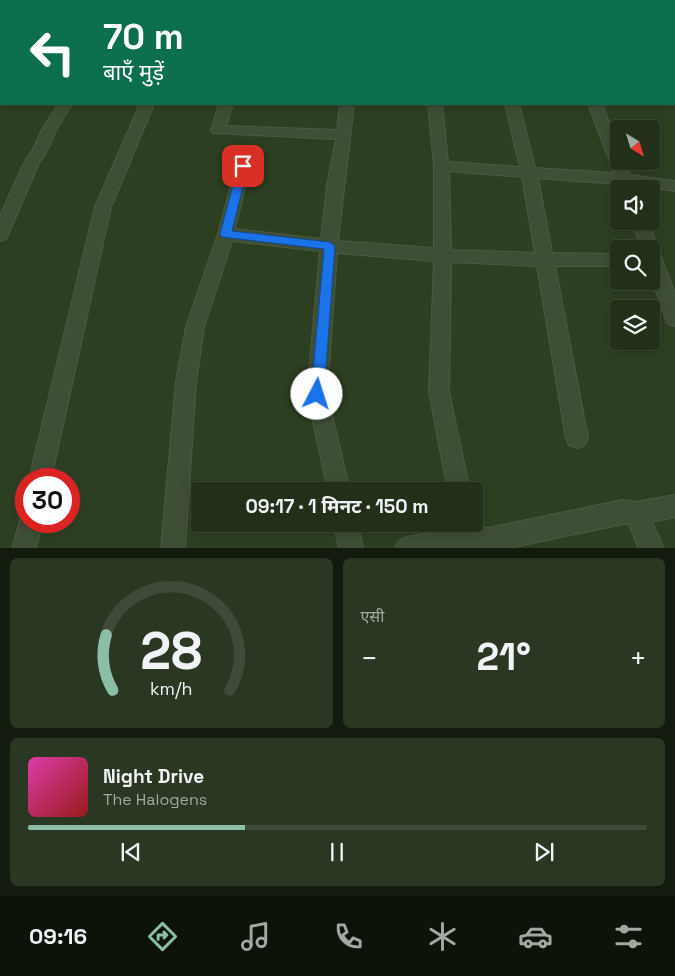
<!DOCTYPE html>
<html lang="hi">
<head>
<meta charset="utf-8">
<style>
	:root { --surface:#222f19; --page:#2a3722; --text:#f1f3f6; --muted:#a2a9a2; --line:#3f4a38; --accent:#8abfa5 }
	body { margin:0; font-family:"Space Grotesk","Noto Sans Devanagari",sans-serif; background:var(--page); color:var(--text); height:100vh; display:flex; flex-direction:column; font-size:19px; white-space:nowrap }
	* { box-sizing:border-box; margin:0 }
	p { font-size:16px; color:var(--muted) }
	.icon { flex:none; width:28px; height:28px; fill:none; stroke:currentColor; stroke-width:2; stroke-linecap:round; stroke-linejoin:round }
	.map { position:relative; height:548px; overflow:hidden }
	.panel { display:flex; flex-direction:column; gap:10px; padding:10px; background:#131a0e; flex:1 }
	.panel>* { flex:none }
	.hud { position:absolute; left:0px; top:0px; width:675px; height:105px; box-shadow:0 2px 12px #0003,0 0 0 1px var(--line); background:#0b6e4f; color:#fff; overflow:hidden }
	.needle { width:32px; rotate:142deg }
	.controls { position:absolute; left:610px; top:120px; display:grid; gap:10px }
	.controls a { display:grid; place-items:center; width:50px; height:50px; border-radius:5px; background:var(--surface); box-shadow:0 2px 12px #0003,0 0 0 1px var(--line); font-size:25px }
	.speed { position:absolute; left:15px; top:468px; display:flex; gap:10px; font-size:25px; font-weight:700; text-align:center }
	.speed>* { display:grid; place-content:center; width:65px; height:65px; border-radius:50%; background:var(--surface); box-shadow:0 2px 12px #0003,0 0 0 1px var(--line); line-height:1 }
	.speed .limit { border:8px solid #d22; background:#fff; color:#111 }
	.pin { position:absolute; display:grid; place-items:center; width:42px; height:42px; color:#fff; margin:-21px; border-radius:10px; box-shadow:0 2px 8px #0006 }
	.me { position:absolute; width:55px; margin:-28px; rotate:5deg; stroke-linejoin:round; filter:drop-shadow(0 0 4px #0008) }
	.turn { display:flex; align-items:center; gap:18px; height:105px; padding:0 20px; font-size:22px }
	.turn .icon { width:65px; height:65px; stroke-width:2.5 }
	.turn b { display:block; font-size:35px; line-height:42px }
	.big { font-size:38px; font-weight:700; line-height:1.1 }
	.panel .tile { flex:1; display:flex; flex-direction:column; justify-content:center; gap:8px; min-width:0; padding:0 18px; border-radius:8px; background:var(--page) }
	.panel .dial { align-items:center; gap:0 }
	.dial svg { height:130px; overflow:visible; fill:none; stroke:var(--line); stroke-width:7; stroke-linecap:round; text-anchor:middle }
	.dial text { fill:var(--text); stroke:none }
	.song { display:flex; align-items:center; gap:15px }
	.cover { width:60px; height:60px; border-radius:8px; background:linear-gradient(135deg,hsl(320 70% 55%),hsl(0 70% 35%)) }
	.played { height:5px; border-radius:2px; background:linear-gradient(90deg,var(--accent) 35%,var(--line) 35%) }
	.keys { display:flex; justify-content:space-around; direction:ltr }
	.heat { display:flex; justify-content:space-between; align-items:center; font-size:28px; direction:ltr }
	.panel .tiles { flex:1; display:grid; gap:10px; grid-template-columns:1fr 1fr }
	.tile:last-child { grid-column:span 2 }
	.trip { position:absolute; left:191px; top:482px; width:292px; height:50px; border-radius:5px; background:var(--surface); box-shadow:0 2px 12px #0003,0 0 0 1px var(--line); font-weight:700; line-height:50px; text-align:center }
	.tab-bar { display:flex; height:80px; justify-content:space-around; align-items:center; background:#0e130a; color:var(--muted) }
	.tab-bar .icon { width:35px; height:35px }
	.tab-bar .current { color:var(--accent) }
	.tab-bar b { font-size:22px; color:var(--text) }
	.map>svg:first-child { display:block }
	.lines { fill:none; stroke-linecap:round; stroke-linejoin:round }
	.minor-casing { stroke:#4b5b42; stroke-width:2 }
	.minor { fill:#3f4f36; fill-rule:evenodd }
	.route { fill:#1a73e8; stroke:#114b97 }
</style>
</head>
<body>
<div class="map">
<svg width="675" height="549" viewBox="0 0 675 549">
	<rect width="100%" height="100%" fill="#2d3f21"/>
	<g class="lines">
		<!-- minor casing -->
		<g class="minor-casing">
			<g id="minor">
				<rect x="180" y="0" width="10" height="1"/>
				<rect x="249" y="0" width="10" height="1"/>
				<rect x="345" y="0" width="10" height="1"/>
				<rect x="417" y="0" width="10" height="1"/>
				<rect x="476" y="0" width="11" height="1"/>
				<rect x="548" y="0" width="11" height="1"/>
				<rect x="0" y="6" width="1" height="6"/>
				<rect x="0" y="40" width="1" height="8"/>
				<polygon points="58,104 72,104 56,130 46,153 39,163 8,235 6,239 0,241 0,216 25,161 32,151 42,130"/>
				<polygon points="140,104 154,104 111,207 51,479 29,479 95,207"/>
				<path d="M219,104H233L226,126L337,130L340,104H354L338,241L434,248V166L428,104H442L448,162L520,167L505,104H519L535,168L614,173L588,104H602L619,147V161H624L630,175L675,181V191L634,185V189H620L618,184L538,178L552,253L619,254V266H555L588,438L585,445L577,448L569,445L566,438L537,266L451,262L449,392L470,491H448L429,392L434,261L337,253L327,394L350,491H328L307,394L320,251L232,241L204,327L196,382L185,549H161L176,382L186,327L218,234L236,166L243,161L250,166L235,229L321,239L327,186L336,139L213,133L211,130ZM449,171L522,177L535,253L451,250Z"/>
				<polygon points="632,221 648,221 675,294 675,326 668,324 666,319 651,277 651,249 641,249"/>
				<polygon points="675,495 675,517 652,522 664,549 639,549 629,524 623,524 504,549 395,549 399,541 407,537 468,526 488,528 623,500 636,502"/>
				<polygon points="26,511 26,521 42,521 36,549 12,549 22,513"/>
				<polygon points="334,524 358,524 363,549 339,549"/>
			</g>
		</g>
		<!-- minor -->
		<use href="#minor" class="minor"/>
	</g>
	<!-- route -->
	<polygon class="route" points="243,163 248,166 232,231 329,242 335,246 324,394 322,398 313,398 311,394 324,249 222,237 220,234 238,166"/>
</svg>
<div class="controls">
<a><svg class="needle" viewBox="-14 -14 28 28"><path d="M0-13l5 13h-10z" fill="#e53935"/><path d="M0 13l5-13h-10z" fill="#a2a9a2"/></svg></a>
<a><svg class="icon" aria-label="sound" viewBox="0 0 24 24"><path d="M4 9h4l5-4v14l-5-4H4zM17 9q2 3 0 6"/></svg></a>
<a><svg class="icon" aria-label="search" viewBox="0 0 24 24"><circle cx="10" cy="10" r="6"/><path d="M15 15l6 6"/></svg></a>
<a><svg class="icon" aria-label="layers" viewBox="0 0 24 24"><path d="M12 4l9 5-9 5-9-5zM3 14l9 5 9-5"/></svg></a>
</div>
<div class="speed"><div class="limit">30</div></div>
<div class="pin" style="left:243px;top:166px;background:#d93025"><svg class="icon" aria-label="arrive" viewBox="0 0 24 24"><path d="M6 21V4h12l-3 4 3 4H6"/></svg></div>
<svg class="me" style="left:317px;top:394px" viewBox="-20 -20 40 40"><circle r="19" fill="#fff"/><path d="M0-13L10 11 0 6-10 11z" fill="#1a73e8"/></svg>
<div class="trip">09:17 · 1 मिनट · 150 m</div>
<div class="hud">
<div class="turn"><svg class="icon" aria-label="left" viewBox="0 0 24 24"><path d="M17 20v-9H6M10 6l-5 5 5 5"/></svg><div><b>70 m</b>बाएँ मुड़ें</div></div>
</div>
</div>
<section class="panel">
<div class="tiles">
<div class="tile dial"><svg viewBox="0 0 100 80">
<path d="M14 69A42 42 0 1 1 86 69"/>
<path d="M14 69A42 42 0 0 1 10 35" stroke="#8abfa5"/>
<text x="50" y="56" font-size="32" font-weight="700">28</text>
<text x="50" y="72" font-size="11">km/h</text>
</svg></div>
<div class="tile"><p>एसी</p>
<div class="heat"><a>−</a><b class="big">21°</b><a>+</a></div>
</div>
<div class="tile">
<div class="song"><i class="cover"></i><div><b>Night Drive</b><p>The Halogens</p></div></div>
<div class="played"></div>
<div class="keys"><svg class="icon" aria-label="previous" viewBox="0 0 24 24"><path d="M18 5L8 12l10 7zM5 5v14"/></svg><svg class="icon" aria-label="pause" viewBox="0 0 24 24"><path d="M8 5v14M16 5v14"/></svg><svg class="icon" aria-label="next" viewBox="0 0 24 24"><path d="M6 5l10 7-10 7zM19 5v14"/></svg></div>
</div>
</div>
</section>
<nav class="tab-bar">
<b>09:16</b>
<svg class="icon current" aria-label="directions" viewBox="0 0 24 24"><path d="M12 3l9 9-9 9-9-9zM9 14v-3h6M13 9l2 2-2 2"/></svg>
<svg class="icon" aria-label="music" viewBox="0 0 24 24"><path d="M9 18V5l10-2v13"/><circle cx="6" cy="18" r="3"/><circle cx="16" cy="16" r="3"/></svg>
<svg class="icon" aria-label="phone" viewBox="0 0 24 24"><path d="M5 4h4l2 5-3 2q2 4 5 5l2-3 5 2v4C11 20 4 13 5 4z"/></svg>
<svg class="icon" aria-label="climate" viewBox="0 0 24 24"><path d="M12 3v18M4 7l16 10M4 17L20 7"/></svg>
<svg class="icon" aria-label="car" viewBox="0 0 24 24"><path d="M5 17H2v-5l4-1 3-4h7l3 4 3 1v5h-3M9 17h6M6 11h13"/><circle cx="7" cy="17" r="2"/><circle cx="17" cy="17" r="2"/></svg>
<svg class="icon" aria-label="filters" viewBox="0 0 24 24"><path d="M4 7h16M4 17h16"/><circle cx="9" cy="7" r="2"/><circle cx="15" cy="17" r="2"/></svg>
</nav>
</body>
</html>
